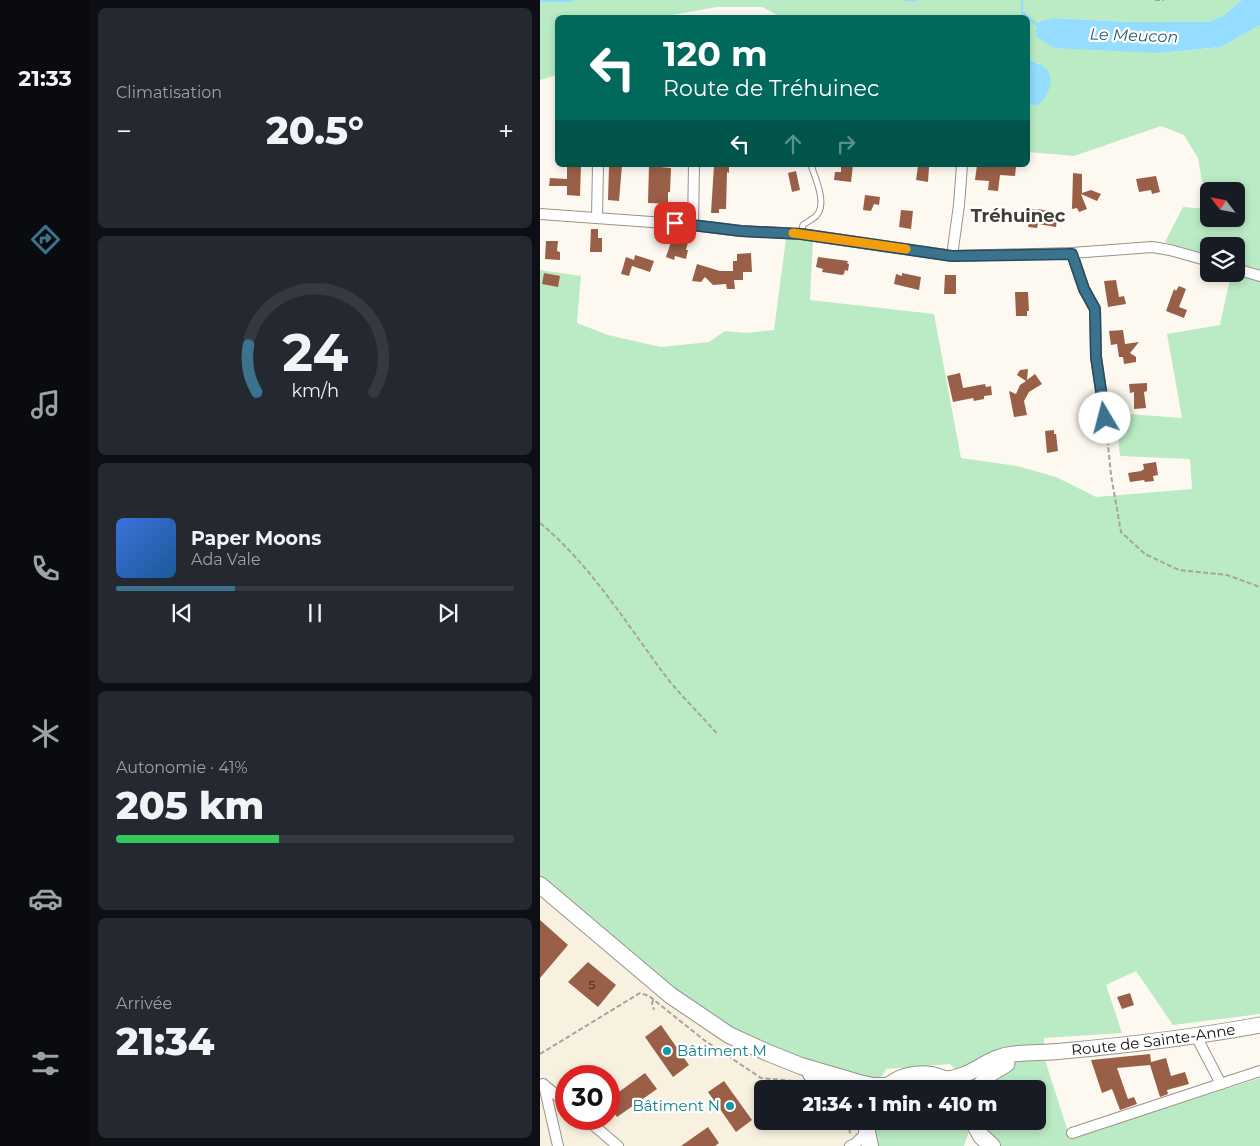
<!DOCTYPE html>
<html lang="fr">
<head>
<meta charset="utf-8">
<style>
	:root { --surface:#171b24; --page:#242831; --text:#f1f3f6; --muted:#9ea1a6; --line:#363941; --accent:#3b738e }
	body { margin:0; font-family:Montserrat,sans-serif; background:var(--page); color:var(--text); height:100vh; display:flex; flex-direction:column; font-size:19px; white-space:nowrap }
	* { box-sizing:border-box; margin:0 }
	p { font-size:16px; color:var(--muted) }
	.icon { flex:none; width:28px; height:28px; fill:none; stroke:currentColor; stroke-width:2; stroke-linecap:round; stroke-linejoin:round }
	.map { position:relative; flex:1; overflow:hidden }
	.side { display:flex; flex-direction:column; gap:8px; padding:8px; background:#0d0f14; width:450px }
	.side>* { flex:none }
	.top-card { position:absolute; left:15px; top:15px; width:475px; height:152px; border-radius:8px; box-shadow:0 2px 8px #0003; background:#00695c; color:#fff; overflow:hidden }
	.needle { width:32px; rotate:302deg }
	.tools { position:absolute; left:660px; top:182px; display:grid; gap:10px }
	.tools a { display:grid; place-items:center; width:45px; height:45px; border-radius:8px; background:var(--surface); box-shadow:0 2px 8px #0003; font-size:25px }
	.speed { position:absolute; left:15px; top:1065px; display:flex; gap:10px; font-size:25px; font-weight:700; text-align:center }
	.speed>* { display:grid; place-content:center; width:65px; height:65px; border-radius:50%; background:var(--surface); box-shadow:0 2px 8px #0003; line-height:1 }
	.speed .limit { border:8px solid #d22; background:#fff; color:#111 }
	.pin { position:absolute; display:grid; place-items:center; width:42px; height:42px; color:#fff; margin:-21px; border-radius:10px; box-shadow:0 2px 8px #0006 }
	.me { position:absolute; width:55px; margin:-28px; rotate:352deg; stroke-linejoin:round; filter:drop-shadow(0 0 4px #0008) }
	.turn { display:flex; align-items:center; gap:18px; height:105px; padding:0 25px; font-size:22px }
	.turn .icon { width:65px; height:65px; stroke-width:2.5 }
	.turn b { display:block; font-size:35px; line-height:42px }
	.lanes { display:flex; align-items:center; height:48px; padding:0 25px; background:#0003; justify-content:center; gap:25px; direction:ltr }
	.lanes .off { opacity:.35 }
	.big { font-size:38px; font-weight:800; line-height:1.1 }
	.side .card { flex:1; display:flex; flex-direction:column; justify-content:center; gap:8px; min-width:0; padding:0 18px; border-radius:8px; background:var(--page) }
	.side .dial { align-items:center; gap:0 }
	.dial svg { height:130px; overflow:visible; fill:none; stroke:var(--line); stroke-width:7; stroke-linecap:round; text-anchor:middle }
	.dial text { fill:var(--text); stroke:none }
	.song { display:flex; align-items:center; gap:15px }
	.cover { width:60px; height:60px; border-radius:8px; background:linear-gradient(135deg,hsl(220 70% 55%),hsl(210 70% 35%)) }
	.played { height:5px; border-radius:2px; background:linear-gradient(90deg,var(--accent) 30%,var(--line) 30%) }
	.keys { display:flex; justify-content:space-around; direction:ltr }
	.heat { display:flex; justify-content:space-between; align-items:center; font-size:28px; direction:ltr }
	.charge { height:8px; border-radius:4px; background:linear-gradient(90deg,#34c759 41%,var(--line) 0) }
	.trip { position:absolute; left:214px; top:1080px; width:292px; height:50px; border-radius:8px; background:var(--surface); box-shadow:0 2px 8px #0003; font-weight:800; line-height:50px; text-align:center }
	main { display:flex; flex:1; min-height:0 }
	.tab-bar { display:flex; flex-direction:column; width:90px; justify-content:space-around; align-items:center; background:#090b0e; color:var(--muted) }
	.tab-bar .icon { width:35px; height:35px }
	.tab-bar .selected { color:var(--accent) }
	.tab-bar b { font-size:22px; color:var(--text) }
	.map>svg:first-child { display:block }
	.built { fill:#f9f1e0; fill-rule:evenodd }
	.green { fill:#baebc4; fill-rule:evenodd }
	.water { fill:#94ddfe }
	.lines { fill:none; stroke-linecap:round; stroke-linejoin:round }
	.stream { stroke:#94ddfe; stroke-width:2.5 }
	.building { fill:#9a5f47 }
	.lane-casing { stroke:#97938b; stroke-width:7 }
	.street-casing { stroke:#97938b; stroke-width:12 }
	.secondary-casing { stroke:#97938b; stroke-width:17 }
	.primary-casing { stroke:#97938b; stroke-width:18 }
	.path { stroke:#a8a49d; stroke-width:2; stroke-dasharray:5 2.5; stroke-linecap:butt }
	.lane { stroke:#fff; stroke-width:5 }
	.street { stroke:#fff; stroke-width:10 }
	.secondary { stroke:#fff; stroke-width:15 }
	.primary { stroke:#fff; stroke-width:16 }
	.route-casing { stroke:#264b5c; stroke-width:12 }
	.route { stroke:#3b738e; stroke-width:9 }
	.slow { stroke:#f59e0b; stroke-width:9 }
	.culture-dot { fill:#0f9aa8; stroke:#fff; stroke-width:2 }
	.labels { text-anchor:middle; stroke-width:4.5; stroke-linejoin:round; paint-order:stroke }
	.number-label { font-size:12px; fill:#32231b }
	.street-label { font-size:15px; fill:#100f0c; stroke:#fff }
	.culture-label { font-size:15px; fill:#0d838f; stroke:#fff; text-anchor:start }
	.water-label { font-size:16px; font-style:italic; fill:#255d74; stroke:#fff }
	.quarter-label { font-size:18px; font-weight:bold; fill:#413d36; stroke:#fff }
</style>
</head>
<body>
<main>
<nav class="tab-bar">
<b>21:33</b>
<svg class="icon selected" aria-label="directions" viewBox="0 0 24 24"><path d="M12 3l9 9-9 9-9-9zM9 14v-3h6M13 9l2 2-2 2"/></svg>
<svg class="icon" aria-label="music" viewBox="0 0 24 24"><path d="M9 18V5l10-2v13"/><circle cx="6" cy="18" r="3"/><circle cx="16" cy="16" r="3"/></svg>
<svg class="icon" aria-label="phone" viewBox="0 0 24 24"><path d="M5 4h4l2 5-3 2q2 4 5 5l2-3 5 2v4C11 20 4 13 5 4z"/></svg>
<svg class="icon" aria-label="climate" viewBox="0 0 24 24"><path d="M12 3v18M4 7l16 10M4 17L20 7"/></svg>
<svg class="icon" aria-label="car" viewBox="0 0 24 24"><path d="M5 17H2v-5l4-1 3-4h7l3 4 3 1v5h-3M9 17h6M6 11h13"/><circle cx="7" cy="17" r="2"/><circle cx="17" cy="17" r="2"/></svg>
<svg class="icon" aria-label="filters" viewBox="0 0 24 24"><path d="M4 7h16M4 17h16"/><circle cx="9" cy="7" r="2"/><circle cx="15" cy="17" r="2"/></svg>
</nav>
<section class="side">
<div class="card"><p>Climatisation</p>
<div class="heat"><a>−</a><b class="big">20.5°</b><a>+</a></div>
</div>
<div class="card dial"><svg viewBox="0 0 100 80">
<path d="M14 69A42 42 0 1 1 86 69"/>
<path d="M14 69A42 42 0 0 1 9 40" stroke="#3b738e"/>
<text x="50" y="56" font-size="32" font-weight="700">24</text>
<text x="50" y="72" font-size="11">km/h</text>
</svg></div>
<div class="card">
<div class="song"><i class="cover"></i><div><b>Paper Moons</b><p>Ada Vale</p></div></div>
<div class="played"></div>
<div class="keys"><svg class="icon" aria-label="previous" viewBox="0 0 24 24"><path d="M18 5L8 12l10 7zM5 5v14"/></svg><svg class="icon" aria-label="pause" viewBox="0 0 24 24"><path d="M8 5v14M16 5v14"/></svg><svg class="icon" aria-label="next" viewBox="0 0 24 24"><path d="M6 5l10 7-10 7zM19 5v14"/></svg></div>
</div>
<div class="card"><p>Autonomie · 41%</p><b class="big">205 km</b><div class="charge"></div></div>
<div class="card"><p>Arrivée</p><b class="big">21:34</b></div>
</section>
<div class="map">
<svg width="720" height="1146" viewBox="0 0 720 1146">
	<rect width="100%" height="100%" fill="#fef9f0"/>
	<!-- built -->
	<path class="built" d="M0,877L111,970L286,1089H222V1121H316L324,1146H0ZM26,1076H69V1119H26Z"/>
	<!-- green -->
	<g class="green">
		<path d="M0,0H702L683,16L668,22H590L514,18L620,53L681,47L720,25V1014L633,1025L596,971L566,985L582,1033L504,1038L505,1060L530,1138L720,1078V1146H442L448,1130L446,1121H498V1089H433L410,1064L346,1069L334,1089H286L221,1044L171,1016L111,970L0,877V270L41,276L37,323L68,335L121,347L169,342L185,331L207,333L234,330L246,239L273,240L270,300L394,314L421,458L477,466L516,477L556,497L652,489L650,459L580,456L575,413L642,418L627,334L680,325L691,274H696V246H669V256L625,242L643,207L667,209L658,158L644,135L621,126L534,156L488,152V104L497,106L500,64L488,59V18H243L222,7H177L120,17L18,18L17,75L0,80ZM669,191H696V219H669Z"/>
		<polygon points="335,1121 427,1121 428,1134 424,1146 338,1146 334,1131"/>
	</g>
	<!-- water -->
	<g class="water">
		<polygon points="702,0 720,0 720,25 681,47 620,53 514,48 497,37 496,30 499,22 514,18 590,22 668,22 683,16"/>
		<path d="M488,59C494,62 504,65 508,71C515,84 506,99 497,106L488,104Z"/>
	</g>
	<g class="lines">
		<!-- stream -->
		<g class="stream">
			<polyline points="364,0 376,0"/>
			<polyline points="482,0 482,12 498,26"/>
			<polyline points="0,1 29,1 32,0"/>
		</g>
	</g>
	<!-- building -->
	<g class="building">
		<polygon points="32,165 41,165 40,196 27,195 27,186 9,186 10,178 27,179 27,167 32,167"/>
		<polygon points="71,165 82,165 79,201 68,200 69,166"/>
		<polygon points="109,165 120,165 120,167 131,168 130,192 128,192 128,204 108,203"/>
		<polygon points="174,165 189,165 189,173 187,172 186,209 179,209 179,213 171,213"/>
		<polygon points="301,165 313,165 311,182 294,180 295,172 301,172"/>
		<polygon points="437,165 463,165 476,167 475,176 460,175 458,191 448,190 449,181 435,180"/>
		<polygon points="378,166 389,167 388,182 376,180"/>
		<polygon points="256,171 260,190 252,192 248,173"/>
		<polygon points="533,173 542,174 542,193 551,190 561,194 557,201 541,194 547,209 539,212 537,208 532,209"/>
		<polygon points="616,176 620,192 612,194 611,190 599,192 596,179"/>
		<polygon points="325,195 340,197 339,205 334,204 331,211 323,210"/>
		<polygon points="490,209 498,210 498,209 518,213 516,227 498,224 497,228 488,227"/>
		<polygon points="361,210 373,211 371,229 359,227"/>
		<polygon points="51,229 58,229 58,238 62,238 62,252 50,252"/>
		<polygon points="138,239 148,242 146,250 148,250 146,259 135,256 134,260 126,257 131,242 137,244"/>
		<polygon points="6,241 18,241 17,251 20,252 20,260 5,259"/>
		<polygon points="211,253 212,272 203,272 203,280 194,280 195,289 187,289 186,284 173,285 165,277 161,282 152,281 157,264 180,271 193,271 193,261 197,261 197,254"/>
		<polygon points="95,255 114,261 110,272 92,266 89,276 81,274 86,257 94,260"/>
		<polygon points="278,257 308,261 307,263 309,264 308,271 305,270 304,274 302,275 282,272 283,269 276,267"/>
		<polygon points="4,273 20,276 18,287 2,284"/>
		<polygon points="362,273 381,277 379,290 354,284 356,274 362,276"/>
		<polygon points="405,275 416,275 416,294 404,294"/>
		<polygon points="576,280 579,297 584,296 586,304 568,307 564,281"/>
		<polygon points="639,286 646,289 639,307 647,310 644,318 626,311 634,289 636,291"/>
		<polygon points="475,292 488,292 489,311 487,311 487,316 476,316"/>
		<polygon points="583,330 585,344 599,342 590,353 596,357 596,362 584,364 583,357 579,357 577,344 571,345 569,331"/>
		<polygon points="488,369 487,380 495,374 502,384 489,392 484,401 487,415 474,417 469,391 476,394 480,385 486,381 477,375 480,370"/>
		<polygon points="420,373 423,388 445,384 446,387 451,386 452,395 444,396 444,399 434,401 433,398 413,402 407,376"/>
		<polygon points="607,383 607,391 604,392 606,408 594,409 594,392 590,393 589,384"/>
		<polygon points="514,430 514,434 516,434 518,451 507,453 505,431"/>
		<polygon points="616,462 618,475 613,476 614,481 605,482 604,480 590,482 588,473 601,471 604,469 603,464"/>
		<polygon points="0,920 28,945 0,978"/>
		<polygon points="48,962 76,985 58,1007 28,982"/>
		<polygon points="590,993 594,1005 582,1009 577,997"/>
		<polygon points="121,1025 149,1065 133,1077 105,1037"/>
		<polygon points="610,1054 611,1062 626,1058 631,1076 645,1072 649,1084 627,1090 628,1094 620,1097 610,1065 577,1068 588,1099 594,1097 597,1104 580,1110 572,1089 562,1093 551,1060"/>
		<polygon points="105,1073 117,1089 77,1117 69,1106 69,1099"/>
		<polygon points="184,1081 212,1120 196,1132 168,1092"/>
		<polygon points="168,1127 179,1143 175,1146 141,1146"/>
	</g>
	<g class="lines">
		<!-- lane casing -->
		<g class="lane-casing">
			<path id="lane" d="M261,234L263,225C267,222 273,219 276,216C288,204 275,178 271,165"/>
		</g>
		<!-- street casing -->
		<g class="street-casing">
			<g id="street">
				<polyline points="0,214 153,225 201,231 261,234 412,256 532,253 612,247 630,250 669,261"/>
				<polyline points="57,217 58,165"/>
				<polyline points="153,225 154,165"/>
				<polyline points="532,253 544,289 555,309 556,357 565,417"/>
				<polyline points="412,256 419,205 422,165"/>
				<polyline points="696,269 720,276"/>
				<polyline points="656,1036 681,1084"/>
				<polyline points="3,1084 26,1103"/>
				<polyline points="4,1085 18,1146"/>
				<polyline points="46,1119 78,1146"/>
				<polyline points="532,1133 720,1071"/>
				<polyline points="310,1146 315,1144 327,1132"/>
			</g>
		</g>
		<!-- secondary casing -->
		<g class="secondary-casing">
			<g id="secondary">
				<path id="s1" d="M403,1079C432,1079 446,1056 474,1054C490,1052 507,1053 523,1051C589,1045 655,1037 720,1025"/>
				<polyline points="437,1089 447,1076 467,1064"/>
			</g>
		</g>
		<!-- primary casing -->
		<g class="primary-casing">
			<g id="primary">
				<polyline points="0,885 130,995 189,1035 226,1052 261,1066 319,1083 333,1086 347,1086"/>
				<polyline points="271,1074 293,1089"/>
				<path d="M345,1089C364,1070 398,1069 417,1089"/>
				<polyline points="328,1121 327,1132 330,1146"/>
				<polyline points="435,1125 441,1136 452,1146"/>
			</g>
		</g>
		<!-- path -->
		<g class="path">
			<polyline points="615,0 624,0"/>
			<polyline points="566,425 571,475 581,532 605,554 639,570 687,575 720,587"/>
			<path d="M0,523C51,565 88,626 127,678C143,698 162,716 178,735"/>
			<polyline points="113,1000 112,1004 114,1010"/>
			<polyline points="0,1054 100,993 109,996 164,1040 221,1078 263,1082"/>
			<polyline points="309,1121 310,1136"/>
		</g>
		<!-- lane -->
		<use href="#lane" class="lane"/>
		<!-- street -->
		<use href="#street" class="street"/>
		<!-- secondary -->
		<use href="#secondary" class="secondary"/>
		<!-- primary -->
		<use href="#primary" class="primary"/>
	</g>
	<g class="lines">
		<!-- route casing -->
		<g class="route-casing">
			<polyline id="route" points="135,223 201,231 261,234 412,256 532,254 544,289 555,309 556,357 565,418"/>
		</g>
		<!-- route -->
		<use href="#route" class="route"/>
		<!-- slow -->
		<polyline class="slow" points="253,233 366,249"/>
	</g>
	<!-- markers -->
	<g class="culture-dot">
		<circle cx="127" cy="1051" r="5"/>
		<circle cx="190" cy="1106" r="5"/>
	</g>
	<g class="labels">
		<!-- number labels -->
		<g class="number-label">
			<text x="52" y="989">5</text>
		</g>
		<!-- street labels -->
		<g class="street-label">
			<text dy="5" stroke="none"><textPath href="#s1" startOffset="216">Route de Sainte-Anne</textPath></text>
		</g>
		<!-- culture labels -->
		<g class="culture-label">
			<text x="137" y="1056">Bâtiment M</text>
			<text x="180" y="1111" text-anchor="end">Bâtiment N</text>
		</g>
		<!-- water labels -->
		<g class="water-label">
			<text transform="translate(594 35) rotate(2)" y="6">Le Meucon</text>
		</g>
		<!-- quarter labels -->
		<g class="quarter-label">
			<text x="478" y="222">Tréhuinec</text>
		</g>
	</g>
</svg>
<div class="tools">
<a><svg class="needle" viewBox="-14 -14 28 28"><path d="M0-13l5 13h-10z" fill="#e53935"/><path d="M0 13l5-13h-10z" fill="#9ea1a6"/></svg></a>
<a><svg class="icon" aria-label="layers" viewBox="0 0 24 24"><path d="M12 4l9 5-9 5-9-5zM3 14l9 5 9-5"/></svg></a>
</div>
<div class="speed"><div class="limit">30</div></div>
<div class="pin" style="left:135px;top:223px;background:#d93025"><svg class="icon" aria-label="arrive" viewBox="0 0 24 24"><path d="M6 21V4h12l-3 4 3 4H6"/></svg></div>
<svg class="me" style="left:565px;top:418px" viewBox="-20 -20 40 40"><circle r="19" fill="#fff"/><path d="M0-13L10 11 0 6-10 11z" fill="#3b738e"/></svg>
<div class="trip">21:34 · 1 min · 410 m</div>
<div class="top-card">
<div class="turn"><svg class="icon" aria-label="left" viewBox="0 0 24 24"><path d="M17 20v-9H6M10 6l-5 5 5 5"/></svg><div><b>120 m</b>Route de Tréhuinec</div></div>
<div class="lanes"><svg class="icon" aria-label="left" viewBox="0 0 24 24"><path d="M17 20v-9H6M10 6l-5 5 5 5"/></svg><svg class="icon off" aria-label="ahead" viewBox="0 0 24 24"><path d="M12 20V5M6 11l6-6 6 6"/></svg><svg class="icon off" aria-label="right" viewBox="0 0 24 24"><path d="M7 20v-9h11M14 6l5 5-5 5"/></svg></div>
</div>
</div>
</main>
</body>
</html>
